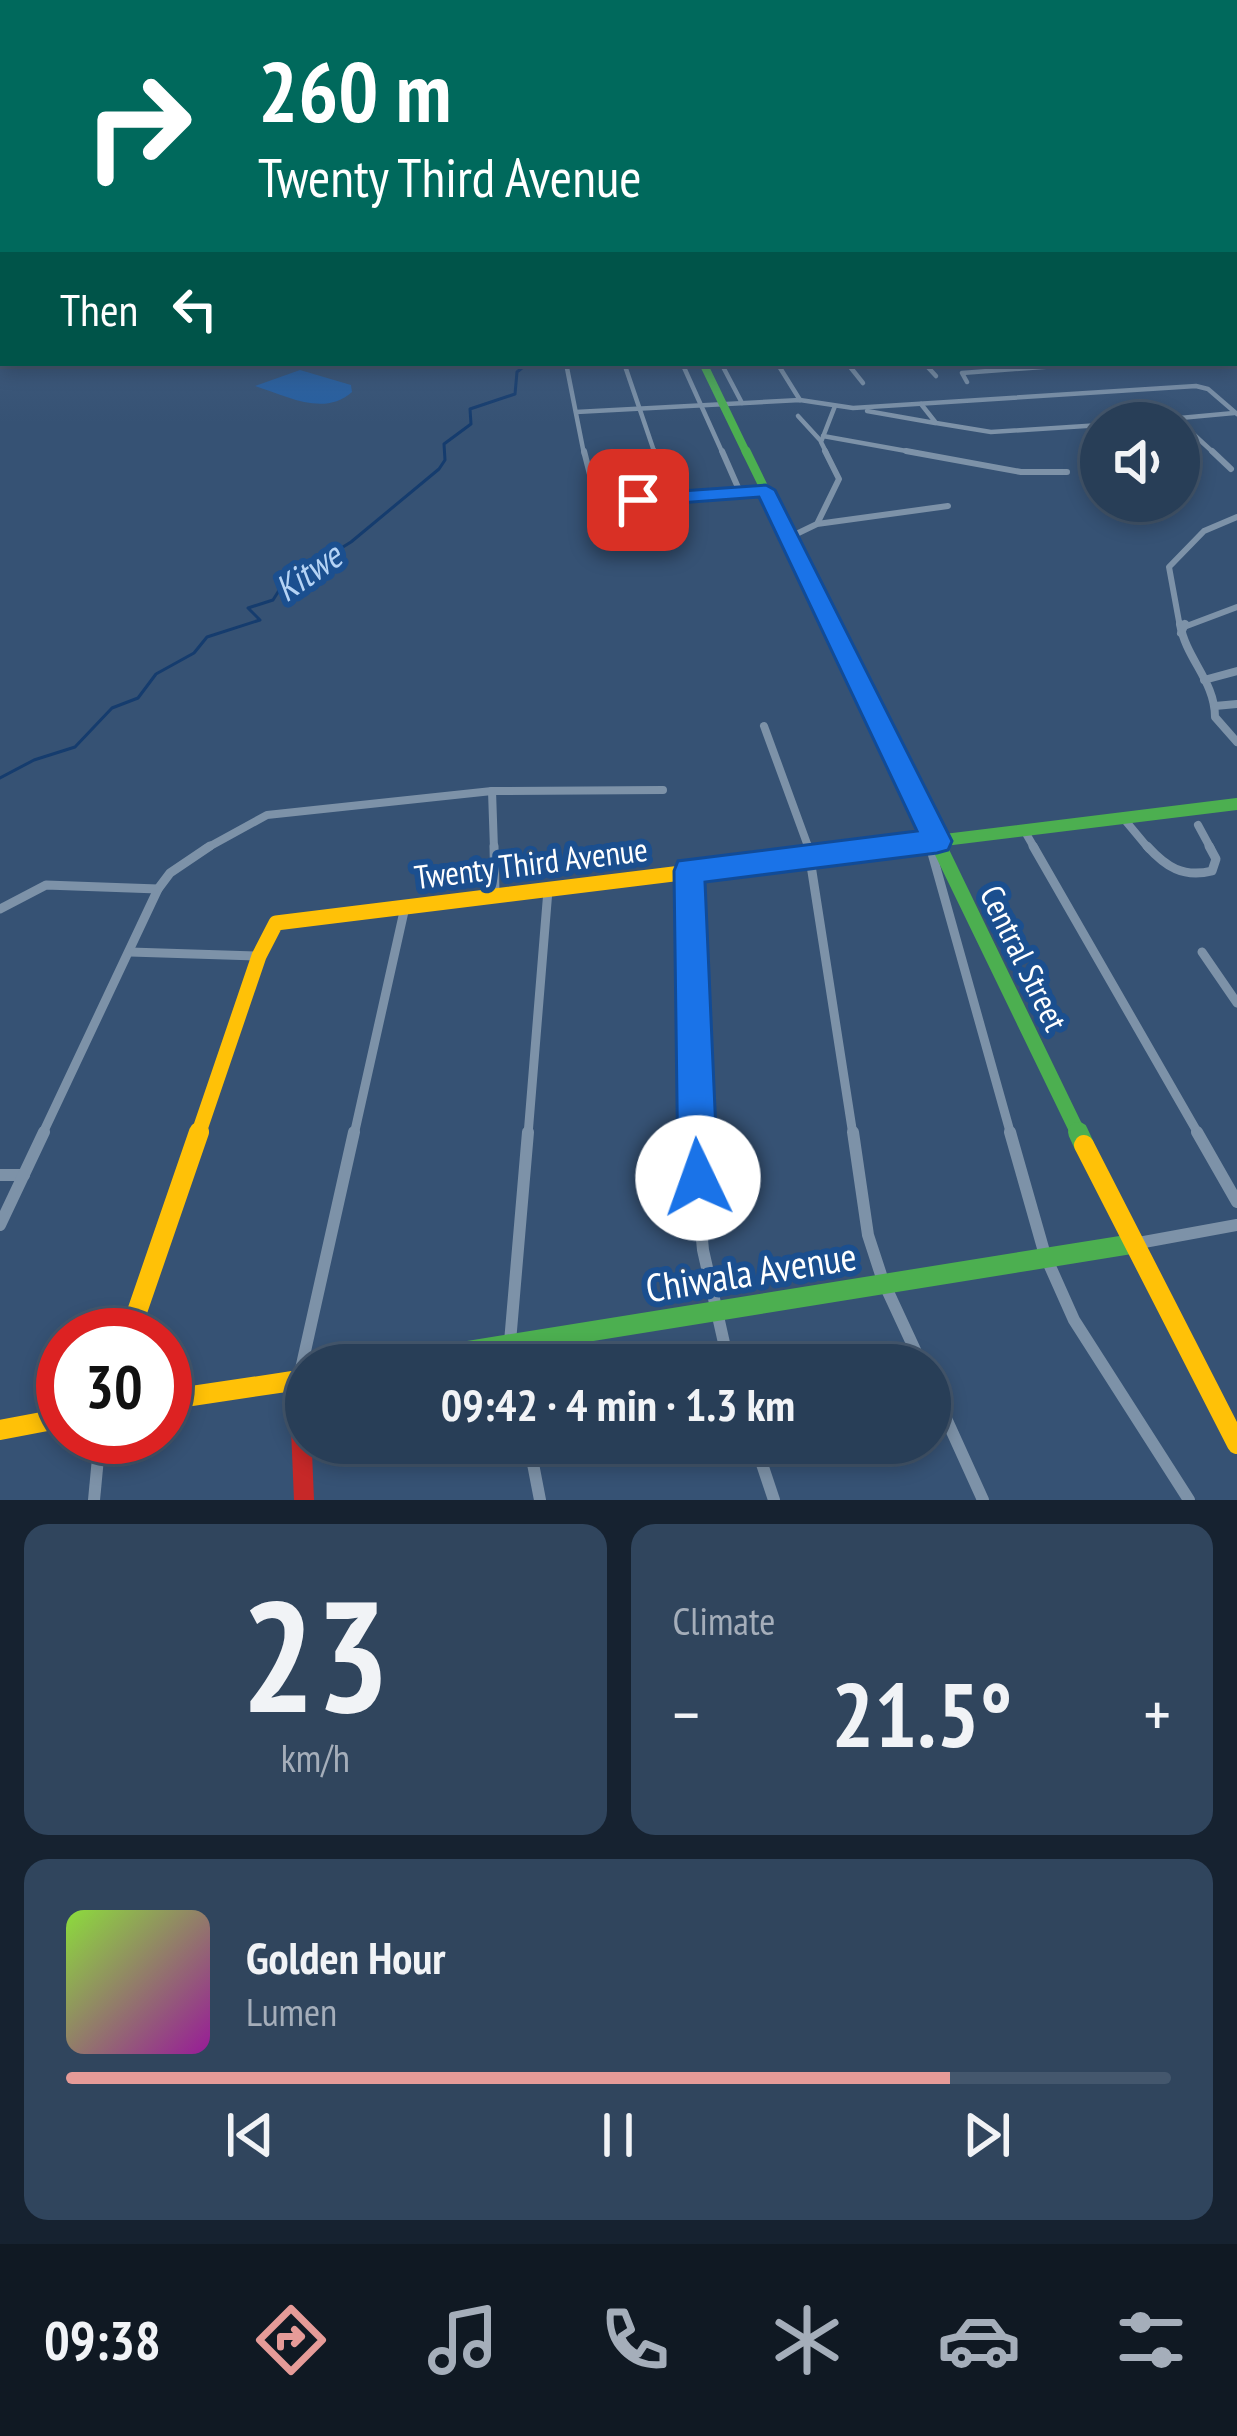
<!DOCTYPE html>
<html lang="en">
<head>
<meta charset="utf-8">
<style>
	:root { --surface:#283e57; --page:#30455d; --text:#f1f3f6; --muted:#a5aeba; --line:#44576d; --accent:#e69b98 }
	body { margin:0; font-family:"PT Sans Narrow",sans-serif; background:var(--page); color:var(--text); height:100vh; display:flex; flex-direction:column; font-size:45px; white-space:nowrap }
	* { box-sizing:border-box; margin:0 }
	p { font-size:39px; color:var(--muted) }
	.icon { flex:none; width:66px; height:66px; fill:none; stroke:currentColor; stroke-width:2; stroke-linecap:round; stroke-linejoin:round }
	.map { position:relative; height:1500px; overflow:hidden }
	.panel { display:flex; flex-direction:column; gap:24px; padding:24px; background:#162230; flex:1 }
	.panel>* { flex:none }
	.hud { position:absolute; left:0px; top:0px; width:1239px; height:366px; box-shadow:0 6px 18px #0003,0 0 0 3px var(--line); background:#00695c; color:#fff; overflow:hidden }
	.buttons { position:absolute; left:1080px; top:402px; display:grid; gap:24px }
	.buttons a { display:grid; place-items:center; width:120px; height:120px; border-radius:50%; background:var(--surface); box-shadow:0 6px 18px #0003,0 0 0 3px var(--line); font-size:60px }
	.speed { position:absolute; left:36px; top:1308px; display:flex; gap:24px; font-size:60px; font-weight:700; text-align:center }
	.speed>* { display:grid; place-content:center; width:156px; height:156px; border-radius:50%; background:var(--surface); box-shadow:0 6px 18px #0003,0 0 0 3px var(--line); line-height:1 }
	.speed .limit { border:18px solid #d22; background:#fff; color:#111 }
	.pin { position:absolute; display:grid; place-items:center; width:102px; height:102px; color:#fff; margin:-51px; border-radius:24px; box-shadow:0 6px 18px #0006 }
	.me { position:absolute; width:132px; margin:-66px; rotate:357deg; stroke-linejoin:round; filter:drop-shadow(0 0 9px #0008) }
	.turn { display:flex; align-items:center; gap:42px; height:252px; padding:0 60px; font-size:54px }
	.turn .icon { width:156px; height:156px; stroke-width:2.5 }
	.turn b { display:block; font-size:84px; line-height:102px }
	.then { display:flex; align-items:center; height:114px; padding:0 60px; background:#0003; gap:24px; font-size:45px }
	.big { font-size:90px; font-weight:700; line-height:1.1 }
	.panel .tile { flex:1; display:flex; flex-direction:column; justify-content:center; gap:18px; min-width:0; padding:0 42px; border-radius:24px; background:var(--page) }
	.panel .dial { align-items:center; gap:0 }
	.dial b { font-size:156px; line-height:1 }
	.song { display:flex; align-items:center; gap:36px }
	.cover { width:144px; height:144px; border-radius:18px; background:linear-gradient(135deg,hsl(90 70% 55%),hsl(300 70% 35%)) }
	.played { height:12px; border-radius:6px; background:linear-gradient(90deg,var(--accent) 80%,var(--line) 80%) }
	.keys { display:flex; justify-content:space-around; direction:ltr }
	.heat { display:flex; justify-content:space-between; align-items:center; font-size:66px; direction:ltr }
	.panel .tiles { flex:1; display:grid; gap:24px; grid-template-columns:1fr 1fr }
	.tile:last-child { grid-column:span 2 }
	.trip { position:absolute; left:285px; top:1344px; width:666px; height:120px; border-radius:60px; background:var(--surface); box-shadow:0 6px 18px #0003,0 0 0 3px var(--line); font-weight:700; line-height:120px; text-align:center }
	.dock { display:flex; height:192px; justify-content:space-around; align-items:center; background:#101923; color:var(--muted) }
	.dock .icon { width:84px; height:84px }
	.dock .current { color:var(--accent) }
	.dock b { font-size:54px; color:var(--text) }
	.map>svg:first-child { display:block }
	.green { fill:#265fa1 }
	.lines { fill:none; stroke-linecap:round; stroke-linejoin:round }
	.stream { stroke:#153c6e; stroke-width:3 }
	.street-far4 { stroke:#7d92a8; stroke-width:4.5 }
	.street-far3 { stroke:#7d92a8; stroke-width:6 }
	.street-far2 { stroke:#7d92a8; stroke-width:8 }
	.street-far1 { stroke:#7d92a8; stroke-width:9 }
	.street { stroke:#7d92a8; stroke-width:12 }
	.fast-far4 { stroke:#4caf50; stroke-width:8 }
	.fast-far3 { stroke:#4caf50; stroke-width:9 }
	.fast-far2 { stroke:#4caf50; stroke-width:12 }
	.fast-far1 { stroke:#4caf50; stroke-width:15 }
	.fast { stroke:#4caf50; stroke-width:20 }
	.slow-far1 { stroke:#ffc107; stroke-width:15 }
	.slow { stroke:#ffc107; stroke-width:20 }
	.jam { stroke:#c62828; stroke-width:20 }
	.route { fill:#1a73e8; stroke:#114b97; stroke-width:3 }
	.labels { text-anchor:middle; stroke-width:12; stroke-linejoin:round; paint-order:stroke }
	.street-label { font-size:33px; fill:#fff; stroke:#1b4f8f }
	.water-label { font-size:36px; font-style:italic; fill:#b5d3f5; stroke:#1b4f8f }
	.near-street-label { font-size:39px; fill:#fff; stroke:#1b4f8f }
</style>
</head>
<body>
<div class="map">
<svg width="1237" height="1500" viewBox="0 0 1237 1500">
	<rect width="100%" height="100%" fill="#365274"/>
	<!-- green -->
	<path class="green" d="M300,370L351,385L352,392C324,417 287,396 255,386Z"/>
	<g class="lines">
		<!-- stream -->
		<polyline class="stream" points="0,778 34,760 75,747 112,708 138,698 156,674 194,653 207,637 260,620 248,608 273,600 283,584 351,542 439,469 445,460 444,444 471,424 470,409 515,394 517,372 528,363"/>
		<!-- street-far4 -->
		<g class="street-far4">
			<polyline points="566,363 584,454"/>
			<polyline points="624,363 655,454"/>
			<polyline points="682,363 723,454"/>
			<polyline points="721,363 742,403"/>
			<polyline points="777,363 800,400"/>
			<polyline points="847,363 863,383"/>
			<polyline points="924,363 936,376"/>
			<polyline points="967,382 962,373 1097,363"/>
			<polyline points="921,404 936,423 991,432 1101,425"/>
			<polyline points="867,411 935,423"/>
			<polyline points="576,412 800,400 853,408 1196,386 1208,389 1237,414"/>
			<polyline points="798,416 820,440"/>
			<polyline points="1179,421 1215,454"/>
			<polyline points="1126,423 1234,413"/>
			<polyline points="823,436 923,454"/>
			<polyline points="827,454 821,442 835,406"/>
		</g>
		<!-- street-far3 -->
		<g class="street-far3">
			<polyline points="584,451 597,502 766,490"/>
			<polyline points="654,451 670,498"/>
			<polyline points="722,451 740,492"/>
			<polyline points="906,451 1021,472 1067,472"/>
			<polyline points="1212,451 1231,469"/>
			<polyline points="818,522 839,479 825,451"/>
			<polyline points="788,538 817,524 948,506"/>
			<polyline points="1180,627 1169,567 1204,531 1237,517"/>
			<polyline points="1184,627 1237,607"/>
		</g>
		<!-- street-far2 -->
		<g class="street-far2">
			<path d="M1180,624C1186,659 1215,681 1215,717L1237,742"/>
			<polyline points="1181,633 1185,624"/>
			<polyline points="1204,680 1237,671"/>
			<polyline points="1215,706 1237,704"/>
			<polyline points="764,726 809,849"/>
			<polyline points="492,791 494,849"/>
			<polyline points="1124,819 1149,849"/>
			<polyline points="1198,825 1211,849"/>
			<polyline points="1024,830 1035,849"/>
			<polyline points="929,842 931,849"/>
			<polyline points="205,849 267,815 492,791 663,790"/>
		</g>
		<!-- street-far1 -->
		<g class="street-far1">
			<polyline points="494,846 495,894"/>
			<polyline points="808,846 853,1135"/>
			<polyline points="930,846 1011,1135"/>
			<polyline points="1033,846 1199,1135"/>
			<path d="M1147,846C1166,867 1183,878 1212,871L1216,859L1209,846"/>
			<polyline points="689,872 693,1135"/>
			<polyline points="0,909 46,885 158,889"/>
			<polyline points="130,952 259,956"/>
			<polyline points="1202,952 1237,1003"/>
			<polyline points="42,1135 158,889 170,873 210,846"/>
			<polyline points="354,1135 405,907"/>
			<polyline points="528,1135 548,890"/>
		</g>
		<!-- street -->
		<g class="street">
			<polyline points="692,1132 703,1250 729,1365"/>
			<polyline points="853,1132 868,1235 883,1281 922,1365"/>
			<polyline points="1010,1132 1045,1255 1074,1320 1189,1500"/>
			<polyline points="1197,1132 1237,1202"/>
			<polyline points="0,1175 24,1175"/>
			<polyline points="0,1225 44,1132"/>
			<polyline points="1133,1244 1237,1225"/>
			<polyline points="514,1365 510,1342 528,1132"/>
			<polyline points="299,1378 354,1132"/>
			<polyline points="930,1383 983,1500"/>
			<polyline points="529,1443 540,1500"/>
			<polyline points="755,1443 774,1500"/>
			<polyline points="94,1500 100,1437"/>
		</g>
		<!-- fast-far4 -->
		<polyline class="fast-far4" points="703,363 747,454"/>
		<!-- fast-far3 -->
		<polyline class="fast-far3" points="746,451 832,627"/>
		<!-- fast-far2 -->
		<g class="fast-far2">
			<polyline points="830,624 940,849"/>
			<polyline points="871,849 1237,804"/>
		</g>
		<!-- fast-far1 -->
		<g class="fast-far1">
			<polyline points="939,846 1079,1135"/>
			<polyline points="722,868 895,846"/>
		</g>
		<!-- fast -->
		<g class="fast">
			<polyline points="1078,1132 1084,1145"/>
			<polyline points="381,1365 1132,1244"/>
		</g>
		<!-- slow-far1 -->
		<polyline class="slow-far1" points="198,1135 259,956 276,923 722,868"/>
		<!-- slow -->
		<g class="slow">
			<polyline points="1084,1145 1237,1444"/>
			<polyline points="129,1335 199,1132"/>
			<polyline points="165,1400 306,1379"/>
			<polyline points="0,1430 63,1418"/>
		</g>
		<!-- jam -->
		<polyline class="jam" points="299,1380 304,1500"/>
	</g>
	<!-- sky -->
	<linearGradient id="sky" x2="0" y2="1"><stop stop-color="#1e2d40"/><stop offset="0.5" stop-color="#4c6688"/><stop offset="1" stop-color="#4c6688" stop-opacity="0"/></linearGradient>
	<rect width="1237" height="423" fill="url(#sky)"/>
	<!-- route -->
	<polygon class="route" points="766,485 775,490 952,841 948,850 937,853 705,882 718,1178 712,1193 698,1199 684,1193 678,1178 674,871 678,861 917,831 759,497 638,506 628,500 638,494"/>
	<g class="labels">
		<!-- street labels -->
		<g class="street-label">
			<text transform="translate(531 863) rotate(-7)" y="12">Twenty Third Avenue</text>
			<text transform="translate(1024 958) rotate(64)" y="12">Central Street</text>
		</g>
		<!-- water labels -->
		<g class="water-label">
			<text transform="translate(308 572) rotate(-35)" y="13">Kitwe</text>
		</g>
		<!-- near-street labels -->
		<g class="near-street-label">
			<text transform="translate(751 1272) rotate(-9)" y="14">Chiwala Avenue</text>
		</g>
	</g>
</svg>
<div class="buttons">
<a><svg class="icon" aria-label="sound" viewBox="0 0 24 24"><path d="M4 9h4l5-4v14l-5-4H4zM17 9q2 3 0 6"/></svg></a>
</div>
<div class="speed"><div class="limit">30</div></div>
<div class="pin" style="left:638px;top:500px;background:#d93025"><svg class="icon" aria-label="arrive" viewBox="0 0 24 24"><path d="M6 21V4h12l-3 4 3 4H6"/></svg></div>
<svg class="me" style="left:698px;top:1178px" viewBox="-20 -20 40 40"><circle r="19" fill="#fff"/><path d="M0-13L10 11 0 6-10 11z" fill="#1a73e8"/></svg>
<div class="trip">09:42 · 4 min · 1.3 km</div>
<div class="hud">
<div class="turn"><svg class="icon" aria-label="right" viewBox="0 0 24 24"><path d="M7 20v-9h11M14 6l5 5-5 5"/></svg><div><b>260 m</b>Twenty Third Avenue</div></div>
<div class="then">Then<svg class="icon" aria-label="left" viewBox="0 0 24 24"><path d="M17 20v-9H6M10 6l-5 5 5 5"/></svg></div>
</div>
</div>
<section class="panel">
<div class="tiles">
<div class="tile dial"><b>23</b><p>km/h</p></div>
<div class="tile"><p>Climate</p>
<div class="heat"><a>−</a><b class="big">21.5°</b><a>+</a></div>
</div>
<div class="tile">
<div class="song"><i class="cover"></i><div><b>Golden Hour</b><p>Lumen</p></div></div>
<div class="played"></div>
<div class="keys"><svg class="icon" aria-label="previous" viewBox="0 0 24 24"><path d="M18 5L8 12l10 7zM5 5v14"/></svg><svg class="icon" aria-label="pause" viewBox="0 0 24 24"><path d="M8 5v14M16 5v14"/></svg><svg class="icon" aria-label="next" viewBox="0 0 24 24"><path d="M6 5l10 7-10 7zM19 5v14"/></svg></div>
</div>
</div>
</section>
<nav class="dock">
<b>09:38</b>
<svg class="icon current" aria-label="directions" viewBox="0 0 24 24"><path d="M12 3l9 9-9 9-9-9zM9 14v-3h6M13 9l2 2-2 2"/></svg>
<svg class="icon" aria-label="music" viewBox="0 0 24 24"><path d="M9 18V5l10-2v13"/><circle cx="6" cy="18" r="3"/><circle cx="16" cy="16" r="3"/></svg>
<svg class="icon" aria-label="phone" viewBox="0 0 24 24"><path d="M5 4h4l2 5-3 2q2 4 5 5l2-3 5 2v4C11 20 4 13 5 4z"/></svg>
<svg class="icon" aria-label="climate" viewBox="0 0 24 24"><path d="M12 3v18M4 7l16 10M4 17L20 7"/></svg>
<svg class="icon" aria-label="car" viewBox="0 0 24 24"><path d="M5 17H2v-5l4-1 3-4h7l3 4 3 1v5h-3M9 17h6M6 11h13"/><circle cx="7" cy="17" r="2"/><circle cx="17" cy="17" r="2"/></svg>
<svg class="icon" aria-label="filters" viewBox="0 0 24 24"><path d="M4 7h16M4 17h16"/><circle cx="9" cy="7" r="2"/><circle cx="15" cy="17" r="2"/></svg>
</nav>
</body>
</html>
